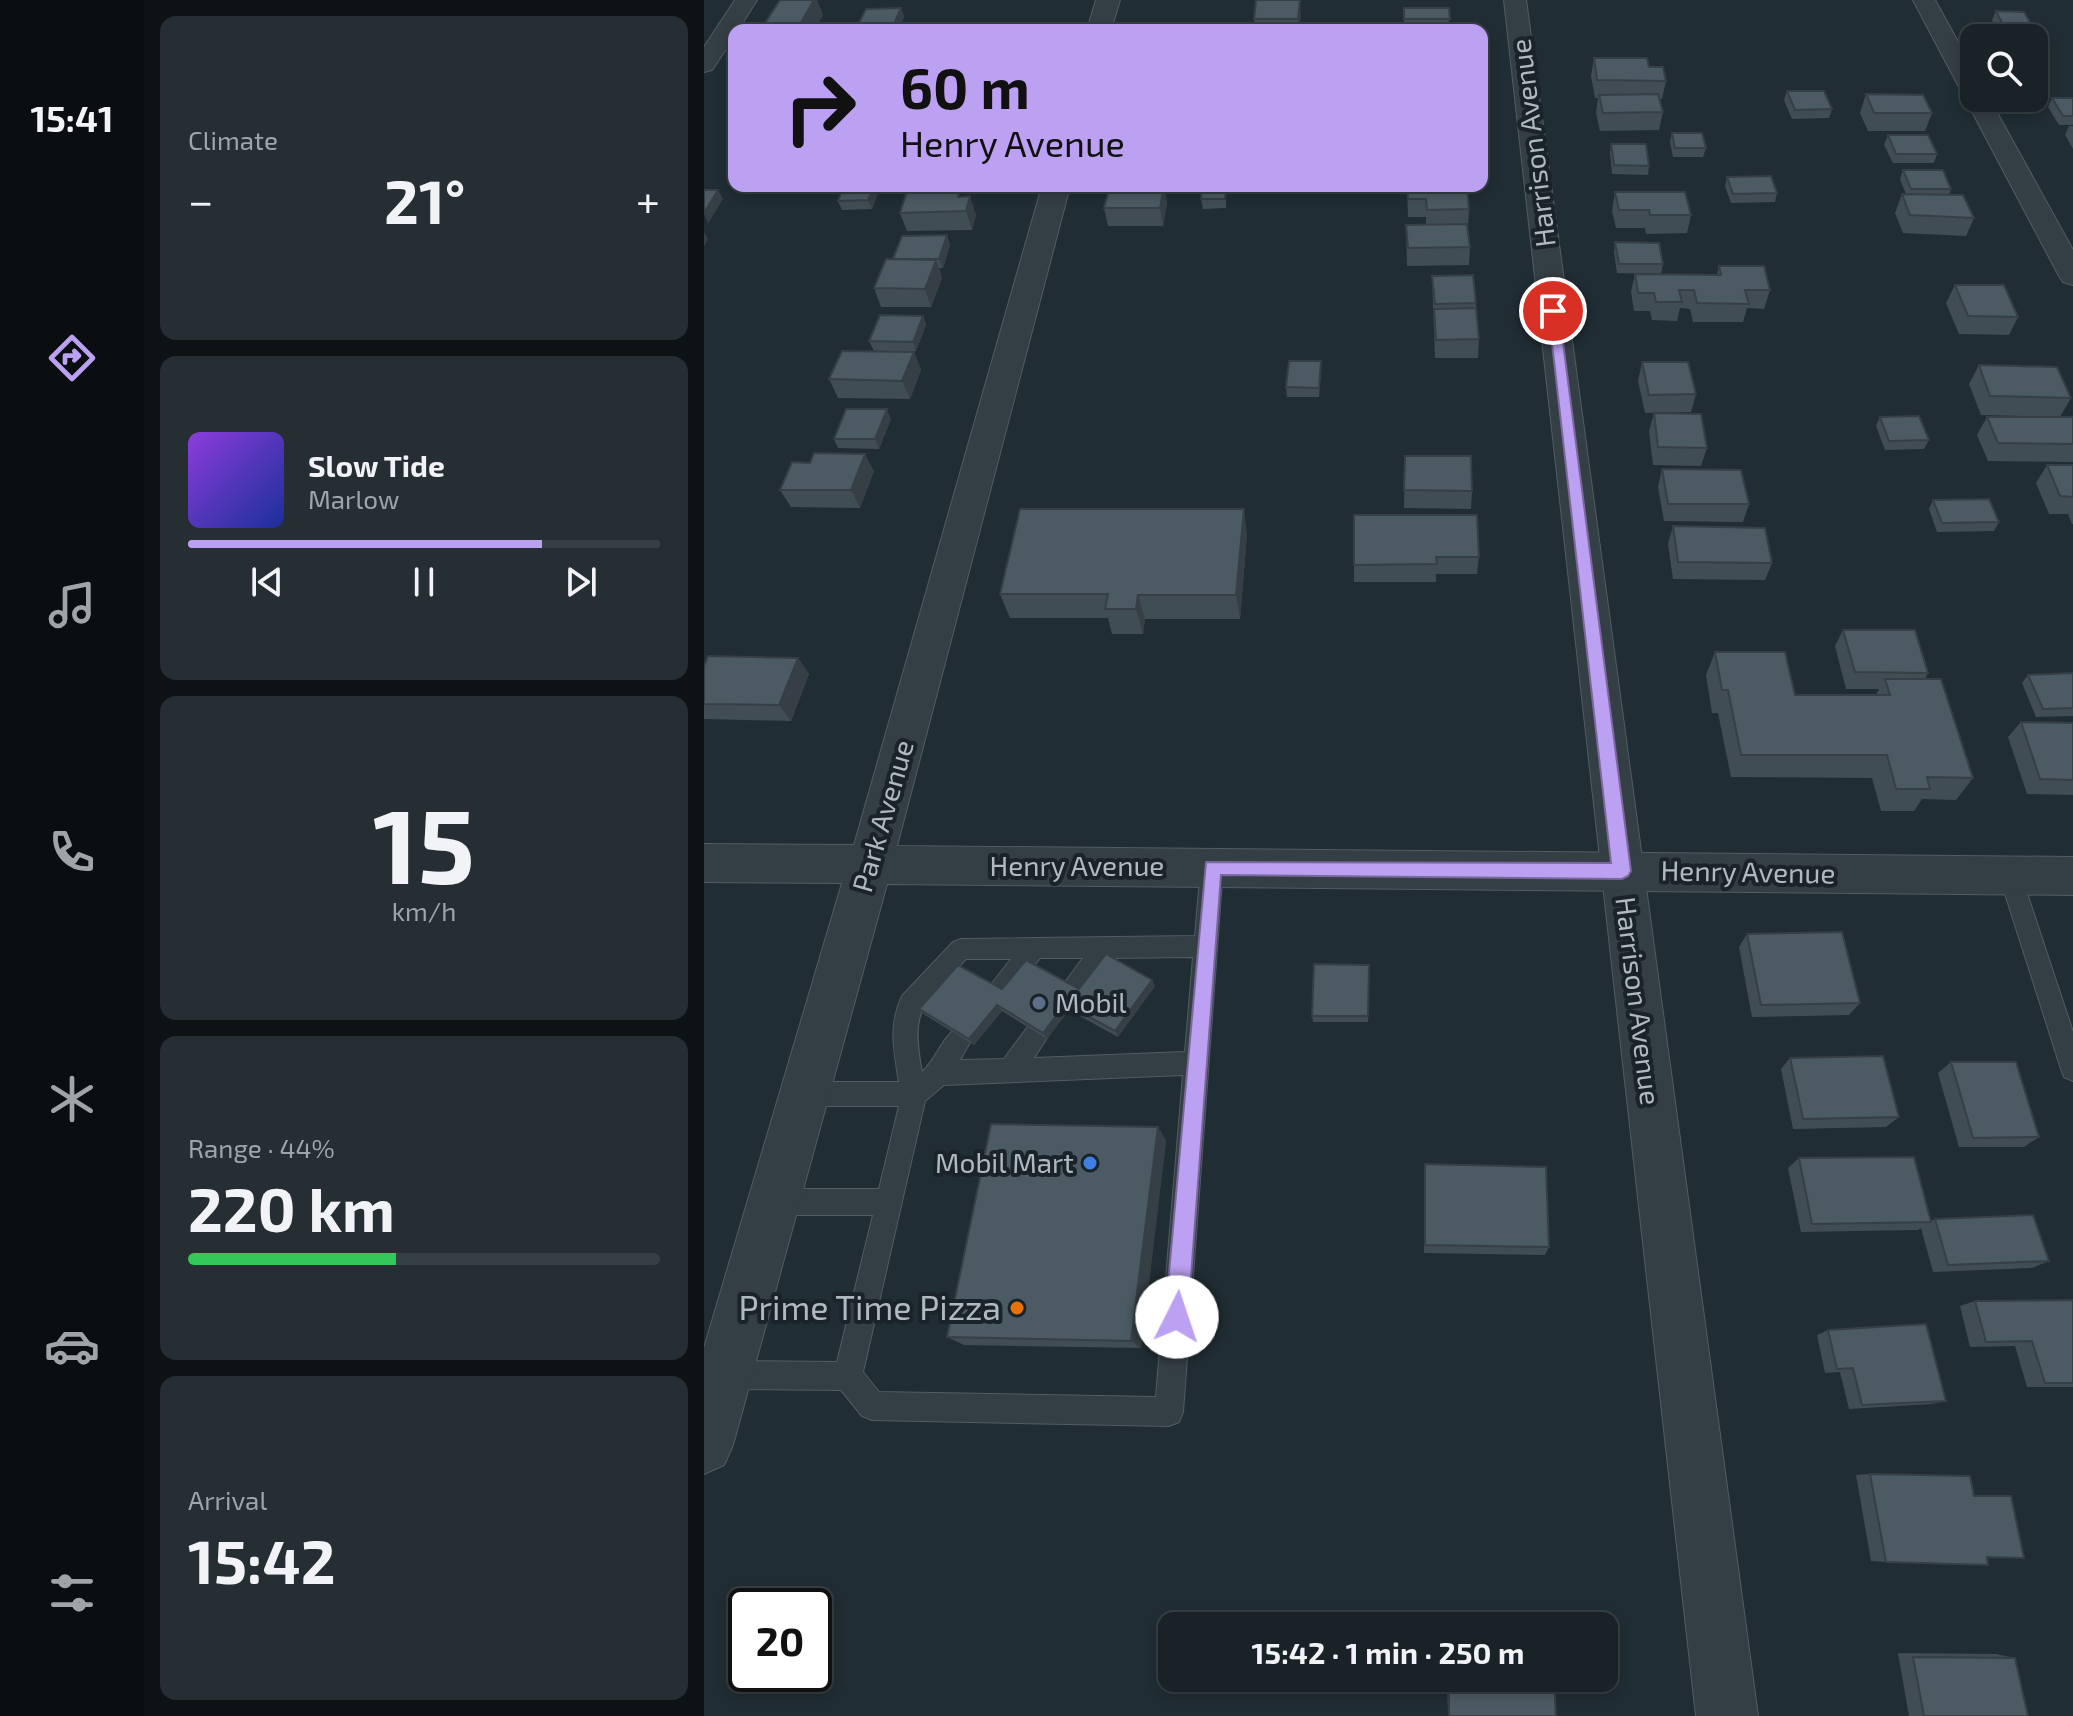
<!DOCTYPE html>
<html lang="en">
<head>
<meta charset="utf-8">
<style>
	:root { --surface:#182227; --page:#252f33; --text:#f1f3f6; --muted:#9fa4a7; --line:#363f44; --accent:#bca0f2 }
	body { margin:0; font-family:"Exo 2",sans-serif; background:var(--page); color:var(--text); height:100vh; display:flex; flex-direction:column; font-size:30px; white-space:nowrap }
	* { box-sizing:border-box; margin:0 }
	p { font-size:26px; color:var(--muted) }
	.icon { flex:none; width:44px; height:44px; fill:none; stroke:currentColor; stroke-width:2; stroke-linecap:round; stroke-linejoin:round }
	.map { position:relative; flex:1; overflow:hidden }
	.details { display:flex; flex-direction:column; gap:16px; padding:16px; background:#0d1315; width:560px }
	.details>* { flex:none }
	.guide { position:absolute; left:24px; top:24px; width:760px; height:168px; border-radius:16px; box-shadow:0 4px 12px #0003,0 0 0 2px var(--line); background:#bca0f2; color:#111; overflow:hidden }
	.buttons { position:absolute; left:1256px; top:24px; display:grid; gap:16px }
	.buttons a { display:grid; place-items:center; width:88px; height:88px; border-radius:16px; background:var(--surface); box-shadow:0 4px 12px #0003,0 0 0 2px var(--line); font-size:40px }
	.speed { position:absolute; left:24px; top:1588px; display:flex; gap:16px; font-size:40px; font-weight:700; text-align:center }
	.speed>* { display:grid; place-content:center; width:104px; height:104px; border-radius:50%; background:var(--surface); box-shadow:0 4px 12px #0003,0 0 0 2px var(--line); line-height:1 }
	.speed .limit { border:4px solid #111; border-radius:12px; background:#fff; color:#111 }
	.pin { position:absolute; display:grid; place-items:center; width:68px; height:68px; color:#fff; margin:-34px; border:4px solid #fff; border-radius:50%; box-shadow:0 2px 8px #0007 }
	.me { position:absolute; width:88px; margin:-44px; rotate:4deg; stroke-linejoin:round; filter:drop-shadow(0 0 6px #0008) }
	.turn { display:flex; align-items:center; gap:28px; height:168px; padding:0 40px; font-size:36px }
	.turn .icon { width:104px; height:104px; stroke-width:2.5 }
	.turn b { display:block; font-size:56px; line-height:68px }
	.big { font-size:60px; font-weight:700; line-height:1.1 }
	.details .tile { flex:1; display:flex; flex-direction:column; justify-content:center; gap:12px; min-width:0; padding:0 28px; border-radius:16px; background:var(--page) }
	.details .dial { align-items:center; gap:0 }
	.dial b { font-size:104px; line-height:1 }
	.song { display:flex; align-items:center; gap:24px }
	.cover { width:96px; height:96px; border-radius:12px; background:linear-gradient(135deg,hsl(270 70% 55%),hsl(230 70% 35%)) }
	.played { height:8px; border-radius:4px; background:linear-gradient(90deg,var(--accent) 75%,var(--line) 75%) }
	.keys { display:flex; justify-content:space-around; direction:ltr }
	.heat { display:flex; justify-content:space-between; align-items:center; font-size:44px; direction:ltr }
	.charge { height:12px; border-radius:6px; background:linear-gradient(90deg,#34c759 44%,var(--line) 0) }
	.trip { position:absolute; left:454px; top:1612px; width:460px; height:80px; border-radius:16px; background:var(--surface); box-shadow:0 4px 12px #0003,0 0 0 2px var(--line); font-weight:700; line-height:80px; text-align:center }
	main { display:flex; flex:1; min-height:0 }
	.menu { display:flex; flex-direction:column; width:144px; justify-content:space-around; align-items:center; background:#0a0e10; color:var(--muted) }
	.menu .icon { width:56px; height:56px }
	.menu .active { color:var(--accent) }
	.menu b { font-size:36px; color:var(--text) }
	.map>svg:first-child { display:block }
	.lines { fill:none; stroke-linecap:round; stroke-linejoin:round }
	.service-casing { stroke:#515c63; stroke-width:2 }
	.minor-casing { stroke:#515c63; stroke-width:2 }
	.tertiary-casing { stroke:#515c63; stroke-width:2 }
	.service { fill:#343e45; fill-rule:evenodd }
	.minor { fill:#343e45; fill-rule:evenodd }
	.tertiary { fill:#343e45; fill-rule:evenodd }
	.wall { fill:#414d55 }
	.shaded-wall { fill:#353f45 }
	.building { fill:#4c5a63; stroke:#353f45; stroke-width:2 }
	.route { fill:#bca0f2; stroke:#7a689d; stroke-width:2 }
	.service-dot { fill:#5c6f8a; stroke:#192329; stroke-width:3 }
	.shop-dot { fill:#3f7fe0; stroke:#192329; stroke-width:3 }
	.food-dot { fill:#e8710a; stroke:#192329; stroke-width:3 }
	.labels { text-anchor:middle; stroke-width:8; stroke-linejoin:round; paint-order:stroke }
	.street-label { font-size:28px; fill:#aeb9c2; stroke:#192329 }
	.poi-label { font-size:28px; fill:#aeb9c2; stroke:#192329; text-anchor:start }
	.near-poi-label { font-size:34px; fill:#aeb9c2; stroke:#192329; text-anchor:end }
</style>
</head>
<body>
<main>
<nav class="menu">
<b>15:41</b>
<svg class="icon active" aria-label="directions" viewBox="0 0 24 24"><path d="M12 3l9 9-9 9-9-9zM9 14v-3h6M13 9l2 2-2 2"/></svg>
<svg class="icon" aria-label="music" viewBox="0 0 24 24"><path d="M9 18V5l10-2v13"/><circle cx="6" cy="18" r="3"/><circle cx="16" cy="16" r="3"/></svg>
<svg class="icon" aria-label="phone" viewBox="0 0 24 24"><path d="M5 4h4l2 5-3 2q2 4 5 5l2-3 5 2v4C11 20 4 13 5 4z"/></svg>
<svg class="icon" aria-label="climate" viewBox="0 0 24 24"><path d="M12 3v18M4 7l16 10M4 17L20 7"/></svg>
<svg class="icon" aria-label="car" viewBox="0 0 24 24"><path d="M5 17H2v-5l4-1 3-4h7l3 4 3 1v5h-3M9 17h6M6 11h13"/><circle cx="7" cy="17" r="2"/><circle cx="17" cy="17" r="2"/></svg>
<svg class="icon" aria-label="filters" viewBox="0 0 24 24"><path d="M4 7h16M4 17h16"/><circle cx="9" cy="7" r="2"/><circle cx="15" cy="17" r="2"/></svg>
</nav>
<section class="details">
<div class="tile"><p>Climate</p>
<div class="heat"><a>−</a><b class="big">21°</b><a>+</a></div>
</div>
<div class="tile">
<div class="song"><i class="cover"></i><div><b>Slow Tide</b><p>Marlow</p></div></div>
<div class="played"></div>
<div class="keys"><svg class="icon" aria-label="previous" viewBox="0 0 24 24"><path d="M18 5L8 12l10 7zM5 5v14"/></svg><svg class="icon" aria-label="pause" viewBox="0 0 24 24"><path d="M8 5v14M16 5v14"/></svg><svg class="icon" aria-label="next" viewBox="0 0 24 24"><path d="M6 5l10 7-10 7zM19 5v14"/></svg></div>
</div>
<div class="tile dial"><b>15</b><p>km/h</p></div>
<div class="tile"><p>Range · 44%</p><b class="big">220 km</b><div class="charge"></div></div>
<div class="tile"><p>Arrival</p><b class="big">15:42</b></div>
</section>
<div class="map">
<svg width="1369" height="1716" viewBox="0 0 1369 1716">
	<rect width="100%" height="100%" fill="#202d34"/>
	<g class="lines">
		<!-- service casing -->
		<g class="service-casing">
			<g id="service">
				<path d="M508,857L516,860L519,867L479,1412L475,1422L465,1426L168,1420L158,1416L137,1390L21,1389L11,1385L7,1375L11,1365L21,1361L133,1362L169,1215H69L60,1211L56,1202L60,1193L69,1189H175L195,1106H100L91,1102L88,1094L91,1086L100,1082H195C190,1051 184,1026 198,996L249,942L257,939L491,936L497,867L500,860ZM489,957L481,1052L330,1058L346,1033L343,1025L334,1022L325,1025L300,1059L256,1060L269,1037L266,1029L257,1026C239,1033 233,1059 218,1072C205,1006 220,1005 262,959H307L282,991L286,999L294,1002L302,999L336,958H379L356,989L360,997L368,1000L376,997L408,958ZM479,1075L452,1397L175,1392L159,1372L221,1101L240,1085Z"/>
				<polygon points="1306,865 1314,868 1317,875 1369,1032 1369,1081 1360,1077 1357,1069 1295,875 1298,868"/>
			</g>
		</g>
		<!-- minor casing -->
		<g class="minor-casing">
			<g id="minor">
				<polygon points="31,0 53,0 34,30 30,30 30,37 8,70 0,72 0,47"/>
				<polygon points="800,0 822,0 1054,1716 992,1716"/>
				<polygon points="1209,0 1231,0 1270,71 1270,98 1285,98 1369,250 1369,285 1359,282 1355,276"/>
			</g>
		</g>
		<!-- tertiary casing -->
		<g class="tertiary-casing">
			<g id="tertiary">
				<polygon points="392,0 416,0 407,30 383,30"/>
				<polygon points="338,186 366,186 193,846 1369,857 1369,895 183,884 29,1445 20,1465 0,1474 0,1348 138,883 0,882 0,844 150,845"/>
			</g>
		</g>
		<!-- service -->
		<use href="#service" class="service"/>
		<!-- minor -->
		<use href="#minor" class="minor"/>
		<!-- tertiary -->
		<use href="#tertiary" class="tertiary"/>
	</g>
	<!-- wall -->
	<g class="wall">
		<polygon points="76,0 113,0 119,15 110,30 64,30 61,23"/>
		<polygon points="596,0 596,30 551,30 550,19"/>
		<polygon points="197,8 200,17 194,30 156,30 154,25"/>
		<rect x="700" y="8" width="45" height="20"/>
		<polygon points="1292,11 1328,26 1324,35 1295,34 1288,20"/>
		<polygon points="890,58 945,67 962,81 958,99 955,99 959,112 955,130 896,131 892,113 894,98 891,98 887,76"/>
		<polygon points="1083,91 1128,109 1125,118 1088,119 1080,100"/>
		<polygon points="1162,94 1228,113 1221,131 1164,131 1156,113"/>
		<polygon points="1348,98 1369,98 1369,125 1355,125 1344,107"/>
		<polygon points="1365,126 1369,126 1369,149 1361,135"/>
		<polygon points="968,133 1002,148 999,157 969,157 966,142"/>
		<polygon points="1184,135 1233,154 1230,163 1189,163 1180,145"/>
		<polygon points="907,144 945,166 944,175 908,174 906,153"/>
		<polygon points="1199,170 1247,189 1245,195 1270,218 1262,236 1199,233 1191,213 1198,194 1202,194 1196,179"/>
		<polygon points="1023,177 1073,193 1071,202 1027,203 1021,186"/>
		<polygon points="140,186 177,186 168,209 138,210 134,201"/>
		<polygon points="703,186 765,209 764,227 766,247 765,265 703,266 702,225 722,225 722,217 704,217"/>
		<polygon points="522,187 522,208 499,209 497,199"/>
		<polygon points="911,192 987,215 983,233 942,234 941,228 912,228 908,211"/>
		<polygon points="260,197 272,215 268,230 203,231 196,213"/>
		<polygon points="463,203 459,226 404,226 400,208"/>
		<polygon points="243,235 246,245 239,268 235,268 238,278 227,307 177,307 170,288 189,259"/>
		<polygon points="911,242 959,264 957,274 913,273 910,252"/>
		<polygon points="1015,266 1066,290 1060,309 1043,308 1039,322 989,322 986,309 976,308 973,321 948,320 946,311 930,311 927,292 931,274 1013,275"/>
		<polygon points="728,276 772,303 775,339 774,358 731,358"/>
		<polygon points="1251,285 1314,317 1305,335 1255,334 1242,303"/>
		<polygon points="219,316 222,325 212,351 170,351 165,341"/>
		<polygon points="210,352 217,370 206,399 134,398 125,379"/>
		<polygon points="938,362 992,394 987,412 941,413 934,381"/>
		<polygon points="1275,365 1367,398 1356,417 1277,415 1265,384"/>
		<polygon points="617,371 615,397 583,397 582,387"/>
		<polygon points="950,413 1003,448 997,466 949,465 945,431"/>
		<polygon points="1176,417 1225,440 1220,449 1181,450 1172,426"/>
		<polygon points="1283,417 1369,417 1369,462 1284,461 1273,435"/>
		<polygon points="187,419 175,449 134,448 130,439"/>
		<polygon points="701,456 768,491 767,509 700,508"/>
		<polygon points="106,463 170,471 156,508 87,507 76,490"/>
		<polygon points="1343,465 1369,465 1369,524 1368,524 1364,514 1345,514 1332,483"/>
		<polygon points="958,469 1045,504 1039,522 960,521 954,487"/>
		<polygon points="1229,500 1295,522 1290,531 1233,532 1225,509"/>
		<polygon points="650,515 775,557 773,574 732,574 732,582 650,582"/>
		<polygon points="969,526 1068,563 1061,580 969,579 964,544"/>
		<polygon points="543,535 536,619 441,619 439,634 408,634 404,618 306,618 296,594"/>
		<polygon points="1139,630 1224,673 1221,679 1269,778 1252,800 1218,799 1210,811 1177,811 1168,778 1027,777 1014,713 1008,713 1002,675 1011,652 1091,695 1172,695 1175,689 1142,689 1131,646"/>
		<polygon points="94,658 105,674 87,721 0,719 0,666"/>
		<polygon points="1369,673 1369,716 1332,717 1318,683 1324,675"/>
		<polygon points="1317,722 1369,723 1369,795 1323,794 1304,737"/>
		<polygon points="1043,934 1156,1003 1145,1015 1048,1017 1035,947"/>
		<polygon points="665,965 664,1022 609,1022 608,1016"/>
		<polygon points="448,980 451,986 414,1037 365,1010 343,1039 298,1011 270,1045 221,1015 215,1009 298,989 375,989"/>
		<polygon points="1086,1058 1195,1117 1182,1127 1089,1129 1077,1069"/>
		<polygon points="1247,1062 1335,1137 1320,1147 1255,1147 1234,1073"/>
		<polygon points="454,1127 462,1141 437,1348 260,1345 243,1337"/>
		<polygon points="1095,1158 1227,1221 1231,1219 1345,1261 1328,1268 1229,1272 1217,1228 1214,1230 1097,1232 1084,1168"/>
		<polygon points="721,1164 845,1247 841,1255 720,1253"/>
		<polygon points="1369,1300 1369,1387 1323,1387 1311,1346 1266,1347 1256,1306 1271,1301"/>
		<polygon points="1124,1330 1242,1401 1227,1404 1145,1409 1136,1372 1121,1373 1113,1335"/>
		<polygon points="1166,1474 1283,1557 1182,1562 1167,1561 1152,1475"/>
		<polygon points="743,1619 843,1622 848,1624 848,1626 743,1626"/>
		<polygon points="1194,1653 1292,1654 1311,1658 1324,1716 1205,1716"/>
		<polygon points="743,1678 850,1678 745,1716 744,1716"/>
	</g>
	<!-- shaded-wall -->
	<g class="shaded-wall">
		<polygon points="110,0 113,0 119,15 110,30 98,30 96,24"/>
		<polygon points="596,0 597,16 595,30 594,19"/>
		<polygon points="197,8 200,17 194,30 192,30 190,24"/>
		<polygon points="170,186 177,186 168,209 164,200"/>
		<polygon points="461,186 463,203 459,226 456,208"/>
		<polygon points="14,190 19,199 4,224 0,213"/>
		<polygon points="266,196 272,215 268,230 262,211"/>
		<polygon points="0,232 4,239 0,246"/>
		<polygon points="243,235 246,245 239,268 235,259"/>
		<polygon points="232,260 238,278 227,307 221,289"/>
		<polygon points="219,316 222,325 212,351 209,342"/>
		<polygon points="210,352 217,370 206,399 198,381"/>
		<polygon points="617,361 617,371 615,397 615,388"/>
		<polygon points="183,409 187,419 175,449 171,439"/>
		<polygon points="161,454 170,471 156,508 147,490"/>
		<polygon points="540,509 543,535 536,619 532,595"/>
		<polygon points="434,595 441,619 439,634 432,609"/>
		<polygon points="94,658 105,674 87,721 75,705"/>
		<polygon points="448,980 451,986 414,1037 411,1031"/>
		<polygon points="361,1004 365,1010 343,1039 339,1033"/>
		<polygon points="293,1005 298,1011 270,1045 265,1039"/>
		<polygon points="454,1127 462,1141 437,1348 427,1341"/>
	</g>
	<!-- building -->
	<g class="building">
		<polygon points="76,0 110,0 96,24 61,23"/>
		<polygon points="552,0 596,0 594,19 550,19"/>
		<polygon points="197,8 190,24 154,25 162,9"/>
		<polygon points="700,8 745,8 746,19 700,19"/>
		<polygon points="1292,11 1320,12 1328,26 1299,25"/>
		<polygon points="262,23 309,24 307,30 259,30"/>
		<polygon points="890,58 943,58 945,67 959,67 962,81 893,80"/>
		<polygon points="1083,91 1120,91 1128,109 1091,110"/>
		<polygon points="954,94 959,112 899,113 895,95"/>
		<polygon points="1162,94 1219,95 1228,113 1170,113"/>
		<polygon points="1348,98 1369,98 1369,116 1359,116"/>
		<polygon points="968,133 998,133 1002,148 971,148"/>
		<polygon points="1184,135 1224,135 1233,154 1192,154"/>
		<polygon points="907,144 942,144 945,166 910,165"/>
		<polygon points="1199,170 1239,170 1247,189 1207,189"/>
		<polygon points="1067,176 1073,193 1029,194 1023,177"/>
		<polygon points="140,186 170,186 164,200 134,201"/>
		<polygon points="406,186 460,186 456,208 400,208"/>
		<polygon points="703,186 763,186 765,209 723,210 722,199 704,199"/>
		<polygon points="257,187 254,197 266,196 262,211 196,213 204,188"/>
		<polygon points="522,187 521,199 497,199 498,188"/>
		<polygon points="0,190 14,190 0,213"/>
		<polygon points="911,192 981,192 987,215 946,215 945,210 915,210"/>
		<polygon points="1198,194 1259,195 1270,218 1206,215"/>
		<polygon points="763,224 766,247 704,248 702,225"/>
		<polygon points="243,235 235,259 189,259 198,236"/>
		<polygon points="911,242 955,243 959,264 915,264"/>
		<polygon points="182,259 232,260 221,289 170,288"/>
		<polygon points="1015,266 1060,266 1066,290 1041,290 1045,304 993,303 990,290 975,290 978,302 952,302 950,293 934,293 931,274 1017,275"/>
		<polygon points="769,275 772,303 731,304 728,276"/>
		<polygon points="1251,285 1300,285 1314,317 1264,316"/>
		<polygon points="772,308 775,339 732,340 730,309"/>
		<polygon points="176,315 219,316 209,342 165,341"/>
		<polygon points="138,351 210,352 198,381 125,379"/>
		<polygon points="585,361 617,361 615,388 582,387"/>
		<polygon points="938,362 984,362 992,394 945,395"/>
		<polygon points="1275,365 1353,367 1367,398 1286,396"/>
		<polygon points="142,409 183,409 171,439 130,439"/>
		<polygon points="950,413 997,414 1003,448 954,447"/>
		<polygon points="1215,416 1225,440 1185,441 1176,417"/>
		<polygon points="1283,417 1369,417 1369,444 1294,443"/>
		<polygon points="110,453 161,454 147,490 76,490 88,462 106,463"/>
		<polygon points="701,456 767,456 768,491 700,490"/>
		<polygon points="1343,465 1369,465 1369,497 1356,496"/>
		<polygon points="958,469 1037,470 1045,504 964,504"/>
		<polygon points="1285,499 1295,522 1238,523 1229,500"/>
		<polygon points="316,509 540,509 532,595 434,595 432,609 401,609 404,594 296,594"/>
		<polygon points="650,515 773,515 775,557 732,557 733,564 650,565"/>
		<polygon points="969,526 1061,528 1068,563 974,562"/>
		<polygon points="1139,630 1211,630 1224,673 1151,672"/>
		<polygon points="1011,652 1081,652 1091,695 1186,695 1181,679 1237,679 1269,778 1223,777 1226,789 1192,789 1183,755 1037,755 1024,690 1018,690"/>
		<polygon points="4,656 94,658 75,705 0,704 0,666"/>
		<polygon points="1369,673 1369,708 1339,709 1324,675"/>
		<polygon points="1317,722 1369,723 1369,780 1336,779"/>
		<polygon points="1138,932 1156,1003 1057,1005 1043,934"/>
		<polygon points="402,954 448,980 411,1031 361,1004 339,1033 293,1005 265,1039 215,1009 254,965 298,989 322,960 375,989"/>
		<polygon points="610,964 665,965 664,1016 608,1016"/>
		<polygon points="1179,1056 1195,1117 1099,1119 1086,1058"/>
		<polygon points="1247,1062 1312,1062 1335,1137 1269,1138"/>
		<polygon points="287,1124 454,1127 427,1341 243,1337"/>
		<polygon points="1210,1157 1227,1222 1108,1224 1095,1158"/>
		<polygon points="721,1164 842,1167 845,1247 721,1245"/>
		<polygon points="1329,1215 1345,1261 1244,1265 1231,1219"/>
		<polygon points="1369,1300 1369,1383 1341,1383 1328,1341 1282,1342 1271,1301"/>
		<polygon points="1222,1324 1242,1401 1158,1405 1149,1368 1133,1369 1124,1330"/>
		<polygon points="1166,1474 1266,1476 1270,1496 1307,1496 1320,1558 1283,1557 1284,1565 1182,1562"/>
		<polygon points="745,1622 848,1624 848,1626 745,1626"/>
		<polygon points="1209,1657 1311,1658 1324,1716 1220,1716"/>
		<polygon points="745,1678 850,1678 852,1716 745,1716"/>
	</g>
	<!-- route -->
	<polygon class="route" points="844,308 855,311 927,871 924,876 918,879 517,875 484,1317 481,1325 473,1328 465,1325 461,1317 502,862 907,863"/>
	<!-- markers -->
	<circle class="service-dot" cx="335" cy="1003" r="8"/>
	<circle class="shop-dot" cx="386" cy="1163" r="8"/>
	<circle class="food-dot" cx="313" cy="1308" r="8"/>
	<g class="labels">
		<!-- street labels -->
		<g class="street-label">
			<text transform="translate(829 143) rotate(-97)" y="10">Harrison Avenue</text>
			<text transform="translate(179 816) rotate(-74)" y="10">Park Avenue</text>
			<text x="373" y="876">Henry Avenue</text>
			<text transform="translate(1044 872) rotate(1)" y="10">Henry Avenue</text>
			<text transform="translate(934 1001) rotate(83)" y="10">Harrison Avenue</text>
		</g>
		<!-- poi labels -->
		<g class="poi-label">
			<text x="351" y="1013">Mobil</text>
			<text x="370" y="1173" text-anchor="end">Mobil Mart</text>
		</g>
		<!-- near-poi labels -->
		<g class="near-poi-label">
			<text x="297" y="1320">Prime Time Pizza</text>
		</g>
	</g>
</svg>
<div class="buttons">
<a><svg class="icon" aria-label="search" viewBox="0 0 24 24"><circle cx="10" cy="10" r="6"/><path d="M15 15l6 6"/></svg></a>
</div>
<div class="speed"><div class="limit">20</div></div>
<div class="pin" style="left:849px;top:311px;background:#d93025"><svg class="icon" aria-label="arrive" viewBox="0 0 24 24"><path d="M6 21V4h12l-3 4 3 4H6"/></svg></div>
<svg class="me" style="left:473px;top:1317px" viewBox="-20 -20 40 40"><circle r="19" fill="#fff"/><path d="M0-13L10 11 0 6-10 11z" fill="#bca0f2"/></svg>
<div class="trip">15:42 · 1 min · 250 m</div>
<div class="guide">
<div class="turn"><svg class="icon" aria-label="right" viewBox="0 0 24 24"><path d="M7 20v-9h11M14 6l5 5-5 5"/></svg><div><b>60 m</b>Henry Avenue</div></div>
</div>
</div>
</main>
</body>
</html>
